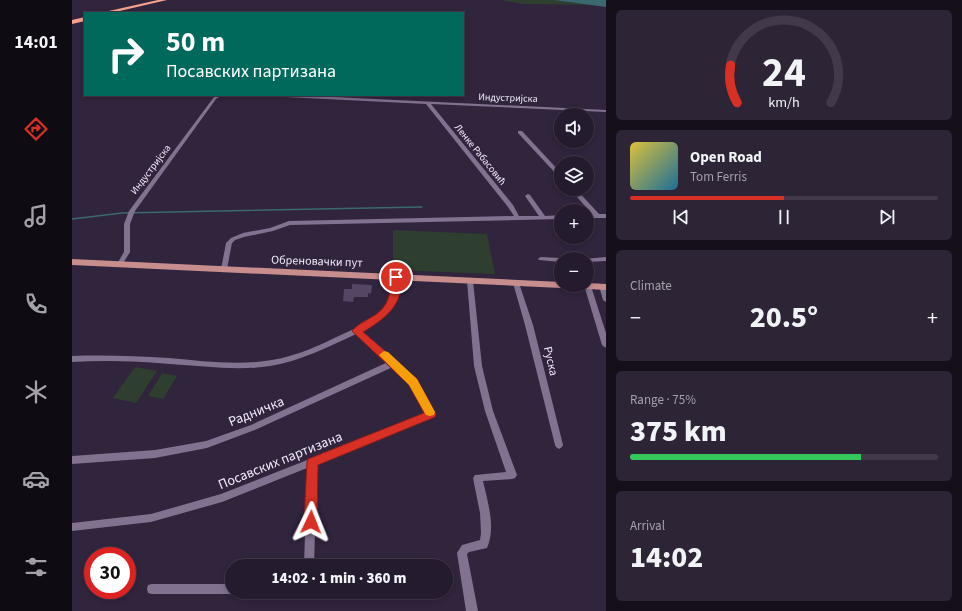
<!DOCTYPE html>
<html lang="en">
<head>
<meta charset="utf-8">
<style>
	:root { --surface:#251b2e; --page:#2d2436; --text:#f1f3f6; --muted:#a3a1aa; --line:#42394a; --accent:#d93025 }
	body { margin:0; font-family:"Source Sans 3",sans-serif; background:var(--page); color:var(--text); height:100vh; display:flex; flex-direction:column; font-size:15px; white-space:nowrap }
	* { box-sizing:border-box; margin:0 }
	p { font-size:13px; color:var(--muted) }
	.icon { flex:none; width:22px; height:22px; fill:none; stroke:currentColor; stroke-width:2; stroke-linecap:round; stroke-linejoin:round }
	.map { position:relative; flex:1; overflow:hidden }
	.details { display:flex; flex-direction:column; gap:10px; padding:10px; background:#140f19; width:356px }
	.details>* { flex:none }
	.top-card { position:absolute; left:12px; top:12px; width:380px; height:84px; border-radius:0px; box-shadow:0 2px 6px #0003,0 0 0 1px var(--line); background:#00695c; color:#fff; overflow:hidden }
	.buttons { position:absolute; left:482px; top:108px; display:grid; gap:8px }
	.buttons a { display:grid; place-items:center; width:40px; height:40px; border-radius:50%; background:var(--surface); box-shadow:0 2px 6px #0003,0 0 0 1px var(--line); font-size:20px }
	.speed { position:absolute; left:12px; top:547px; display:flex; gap:8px; font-size:20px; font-weight:700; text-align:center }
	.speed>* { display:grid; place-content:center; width:52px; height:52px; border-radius:50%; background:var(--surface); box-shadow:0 2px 6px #0003,0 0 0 1px var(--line); line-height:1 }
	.speed .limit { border:6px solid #d22; background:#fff; color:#111 }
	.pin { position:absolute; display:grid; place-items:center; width:34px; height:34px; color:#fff; margin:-17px; border:2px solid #fff; border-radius:50%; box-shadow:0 1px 4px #0007 }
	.me { position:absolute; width:44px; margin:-22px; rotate:2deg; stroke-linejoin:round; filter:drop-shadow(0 0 3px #0008) }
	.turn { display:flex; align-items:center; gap:14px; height:84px; padding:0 16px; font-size:18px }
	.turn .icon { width:52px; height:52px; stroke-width:2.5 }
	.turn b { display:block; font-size:28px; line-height:34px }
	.big { font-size:30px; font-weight:800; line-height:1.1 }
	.details .card { flex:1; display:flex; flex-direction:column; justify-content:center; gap:6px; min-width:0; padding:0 14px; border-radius:6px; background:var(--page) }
	.details .dial { align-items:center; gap:0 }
	.dial svg { height:104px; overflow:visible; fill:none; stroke:var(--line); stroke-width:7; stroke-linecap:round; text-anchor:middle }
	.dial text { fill:var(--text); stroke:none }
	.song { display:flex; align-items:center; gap:12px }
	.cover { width:48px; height:48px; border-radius:6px; background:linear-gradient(135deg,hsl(50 70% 55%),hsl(200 70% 35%)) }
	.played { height:4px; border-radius:2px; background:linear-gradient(90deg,var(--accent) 50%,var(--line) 50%) }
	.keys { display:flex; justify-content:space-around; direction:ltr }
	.heat { display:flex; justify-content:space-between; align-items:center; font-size:22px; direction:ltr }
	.charge { height:6px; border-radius:3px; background:linear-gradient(90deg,#34c759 75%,var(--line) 0) }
	.trip { position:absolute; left:153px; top:559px; width:228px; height:40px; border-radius:20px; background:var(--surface); box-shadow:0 2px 6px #0003,0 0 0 1px var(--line); font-weight:800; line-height:40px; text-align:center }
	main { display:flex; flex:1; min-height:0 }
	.tab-bar { display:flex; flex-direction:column; width:72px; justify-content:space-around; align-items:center; background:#0f0b12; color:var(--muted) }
	.tab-bar .icon { width:28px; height:28px }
	.tab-bar .selected { color:var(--accent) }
	.tab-bar b { font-size:18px; color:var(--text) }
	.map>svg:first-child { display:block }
	.green { fill:#2e3e2f }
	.water { fill:#3b6971 }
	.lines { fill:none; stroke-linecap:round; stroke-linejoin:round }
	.stream { stroke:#3b6971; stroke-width:1.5 }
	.building { fill:#554664 }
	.minor { fill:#817290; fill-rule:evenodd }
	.primary { fill:#c88e8e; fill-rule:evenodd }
	.motorway { fill:#f8a08c; fill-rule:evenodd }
	.route { fill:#d93025; stroke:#8d1f18 }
	.slow { fill:#f59e0b }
	.labels { text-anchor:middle; stroke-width:4; stroke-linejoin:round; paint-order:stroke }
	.far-street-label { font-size:10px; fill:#f2eafb; stroke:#31243d }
	.street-label { font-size:12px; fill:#f2eafb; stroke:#31243d }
	.near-street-label { font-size:14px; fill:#f2eafb; stroke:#31243d }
</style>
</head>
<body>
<main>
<nav class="tab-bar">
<b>14:01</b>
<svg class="icon selected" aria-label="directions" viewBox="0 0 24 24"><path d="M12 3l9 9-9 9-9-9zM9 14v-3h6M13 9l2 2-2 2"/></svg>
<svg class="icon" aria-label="music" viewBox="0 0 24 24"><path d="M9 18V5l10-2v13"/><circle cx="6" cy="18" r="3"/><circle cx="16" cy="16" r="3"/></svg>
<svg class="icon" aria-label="phone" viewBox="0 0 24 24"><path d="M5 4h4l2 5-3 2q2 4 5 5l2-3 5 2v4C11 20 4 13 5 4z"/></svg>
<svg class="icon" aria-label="climate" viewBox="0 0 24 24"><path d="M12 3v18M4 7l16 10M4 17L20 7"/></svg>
<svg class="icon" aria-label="car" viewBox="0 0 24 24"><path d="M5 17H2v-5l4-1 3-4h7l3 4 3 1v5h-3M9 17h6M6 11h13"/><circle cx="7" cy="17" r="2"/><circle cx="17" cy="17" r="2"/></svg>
<svg class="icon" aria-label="filters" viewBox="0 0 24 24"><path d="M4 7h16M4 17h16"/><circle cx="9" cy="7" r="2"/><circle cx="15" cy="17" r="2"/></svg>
</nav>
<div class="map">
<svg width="534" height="611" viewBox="0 0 534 611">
	<rect width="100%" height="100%" fill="#31243d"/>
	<!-- green -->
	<g class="green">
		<polygon points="429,0 482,0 521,5 451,4"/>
		<polygon points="321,230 415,234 423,274 321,270"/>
		<polygon points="63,367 85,371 64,403 41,398"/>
		<polygon points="90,373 105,376 91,399 76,396"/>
	</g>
	<!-- water -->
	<polygon class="water" points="482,0 534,0 534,7"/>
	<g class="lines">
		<!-- stream -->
		<polyline class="stream" points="0,219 50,213 350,207"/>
	</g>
	<!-- building -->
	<polygon class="building" points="280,284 300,285 299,294 296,293 296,297 282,297 281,302 271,301 272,289 280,289"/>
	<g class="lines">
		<!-- minor -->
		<g class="minor">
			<polygon points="145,95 150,95 144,99 63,211 58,224 58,252 50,265 46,265 45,264 52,252 52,224 57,211 142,97"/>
			<polygon points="191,95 220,95 534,110 534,112 359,104 441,205 447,216 467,216 453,196 456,194 458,195 473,216 489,215 489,219 218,225 201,231 172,237 163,240 160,243 155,269 152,271 149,269 154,243 159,238 171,233 198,228 217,221 442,216 436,207 354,104 193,96"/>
			<polygon points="446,131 450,131 489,173 489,178 487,177 446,133"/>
			<polygon points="498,189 504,189 527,214 534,214 534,218 515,218 515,214 520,214"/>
			<polygon points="469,257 489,258 492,259 489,259 489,262 467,260 466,259 467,258"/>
			<polygon points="534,257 534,261 515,262 515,259 512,259"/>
			<path d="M324,275L327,277C326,305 315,318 290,331L325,361L344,380L363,414L362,416L245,464L242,566H232L235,468L150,502L79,522L0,531V523L79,514L149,494L354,413L338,384L321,367L185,429L135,448L83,458L0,464V456L83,450L134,441L179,425L316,362L284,334C256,347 229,361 198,366C165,371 131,366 98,364C65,361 33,360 0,362V356C32,355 65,356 97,358C131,361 166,366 200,360C225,356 248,345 271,334C301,321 318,313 321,277Z"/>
			<path d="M398,279L401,281L410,366L421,411L445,475L443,478L440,479L411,481C416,503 424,528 415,548L397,552L395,554L406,611H394L385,553L390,545L408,540L409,533L408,513L401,478L403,475L434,472L413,411L402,366L395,281Z"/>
			<polygon points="444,281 447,283 461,325 491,445 490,447 487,449 484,447 483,445 453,325 441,283"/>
			<polygon points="515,281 518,283 534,333 534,348 530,345 512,285 515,285"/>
			<polygon points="530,284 532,285 534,288 534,302 531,300 527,286"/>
			<polygon points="80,584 160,584 160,592 164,592 160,594 80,594 76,593 75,589 76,585"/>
		</g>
		<!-- primary -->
		<polygon class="primary" points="0,259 489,282 489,285 515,285 515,283 534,284 534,290 498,288 494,285 489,288 0,265"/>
		<!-- motorway -->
		<g class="motorway">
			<polygon points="86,0 95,0 39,13 28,13"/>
			<polygon points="13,17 13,21 0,24 0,20"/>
		</g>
	</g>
	<!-- route -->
	<path class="route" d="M321,275H327L328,277C328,282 329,288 328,293C324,311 306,323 291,332L345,379L364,414L363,417L246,465L245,522L243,526L239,527L234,526L232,522L235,462L236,459L352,413L337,385L280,331C288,321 303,318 311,308C321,295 316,286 321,275Z"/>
	<!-- slow -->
	<polygon class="slow" points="312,351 316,352 345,379 363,412 362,415 358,416 354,415 337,385 307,355"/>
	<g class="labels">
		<!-- far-street labels -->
		<g class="far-street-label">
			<text transform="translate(436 97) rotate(2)" y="4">Индустријска</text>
			<text transform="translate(409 154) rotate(51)" y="4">Ленке Рабасовић</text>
			<text transform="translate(78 169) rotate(-53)" y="4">Индустријска</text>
		</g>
		<!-- street labels -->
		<g class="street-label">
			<text transform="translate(245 261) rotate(2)" y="4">Обреновачки пут</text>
			<text transform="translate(479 361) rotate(77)" y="4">Руска</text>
		</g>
		<!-- near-street labels -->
		<g class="near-street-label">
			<text transform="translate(184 411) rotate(-22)" y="5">Радничка</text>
			<text transform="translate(208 460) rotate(-22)" y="5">Посавских партизана</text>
		</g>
	</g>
</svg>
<div class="buttons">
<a><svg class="icon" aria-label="sound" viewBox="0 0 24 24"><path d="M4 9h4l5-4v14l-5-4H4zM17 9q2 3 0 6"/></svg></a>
<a><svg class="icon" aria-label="layers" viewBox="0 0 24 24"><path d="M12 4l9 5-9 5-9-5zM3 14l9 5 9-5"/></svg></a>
<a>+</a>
<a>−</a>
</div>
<div class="speed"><div class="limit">30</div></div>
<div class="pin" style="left:324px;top:277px;background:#d93025"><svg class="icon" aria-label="arrive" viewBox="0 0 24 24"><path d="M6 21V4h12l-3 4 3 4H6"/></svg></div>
<svg class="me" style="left:239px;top:522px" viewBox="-20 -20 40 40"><path d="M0-17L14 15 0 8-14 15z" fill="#d93025" stroke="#fff" stroke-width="4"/></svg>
<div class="trip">14:02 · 1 min · 360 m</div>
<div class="top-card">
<div class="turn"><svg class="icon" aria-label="right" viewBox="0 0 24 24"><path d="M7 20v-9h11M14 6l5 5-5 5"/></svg><div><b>50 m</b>Посавских партизана</div></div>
</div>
</div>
<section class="details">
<div class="card dial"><svg viewBox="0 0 100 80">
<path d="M14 69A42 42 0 1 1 86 69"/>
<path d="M14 69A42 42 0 0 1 9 40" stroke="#d93025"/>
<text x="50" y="56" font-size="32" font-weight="700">24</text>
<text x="50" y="72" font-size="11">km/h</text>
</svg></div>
<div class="card">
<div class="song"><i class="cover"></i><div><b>Open Road</b><p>Tom Ferris</p></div></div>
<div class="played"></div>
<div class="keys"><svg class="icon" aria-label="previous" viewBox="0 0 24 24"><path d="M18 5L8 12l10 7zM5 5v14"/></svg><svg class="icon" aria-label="pause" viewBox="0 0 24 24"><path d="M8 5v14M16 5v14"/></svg><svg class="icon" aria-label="next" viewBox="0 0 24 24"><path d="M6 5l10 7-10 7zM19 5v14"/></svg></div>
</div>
<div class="card"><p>Climate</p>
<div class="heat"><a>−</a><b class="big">20.5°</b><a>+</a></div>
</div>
<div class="card"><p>Range · 75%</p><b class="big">375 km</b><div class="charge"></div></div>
<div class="card"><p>Arrival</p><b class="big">14:02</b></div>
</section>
</main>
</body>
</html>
